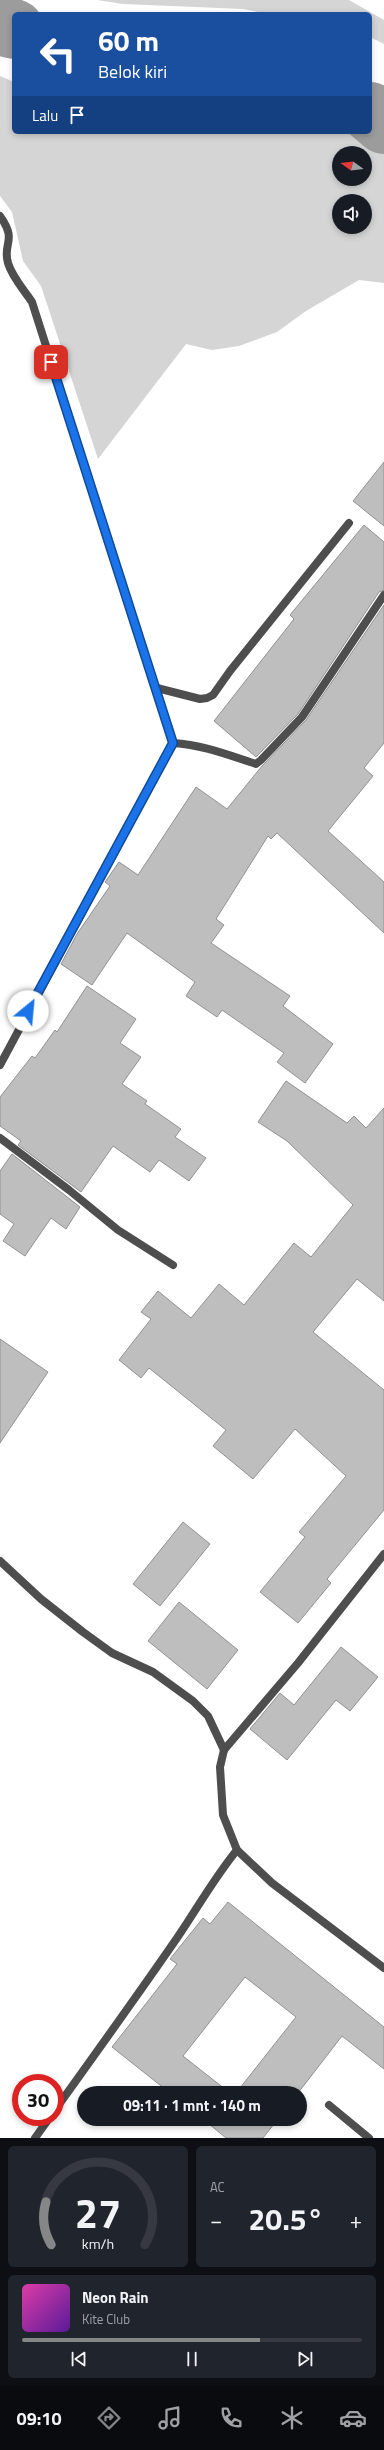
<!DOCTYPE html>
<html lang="id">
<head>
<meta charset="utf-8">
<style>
	:root { --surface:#171b24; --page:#20242c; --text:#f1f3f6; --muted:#9ea1a6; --line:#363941; --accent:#858687 }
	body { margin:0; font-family:"Titillium Web",sans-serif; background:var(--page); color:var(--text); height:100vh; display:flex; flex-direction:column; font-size:15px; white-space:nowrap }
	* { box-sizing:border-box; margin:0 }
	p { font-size:13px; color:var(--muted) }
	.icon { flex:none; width:22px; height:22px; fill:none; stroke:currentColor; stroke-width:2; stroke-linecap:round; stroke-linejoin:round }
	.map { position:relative; height:2138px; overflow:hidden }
	.side { display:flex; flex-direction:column; gap:8px; padding:8px; background:#0d0f14; flex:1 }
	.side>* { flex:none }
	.guide { position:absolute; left:12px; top:12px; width:360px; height:122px; border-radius:6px; box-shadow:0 2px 6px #0003; background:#1a4fa0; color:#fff; overflow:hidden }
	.needle { width:26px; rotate:285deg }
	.buttons { position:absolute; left:332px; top:146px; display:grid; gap:8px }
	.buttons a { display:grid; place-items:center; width:40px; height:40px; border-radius:50%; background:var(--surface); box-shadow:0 2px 6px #0003; font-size:20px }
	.speed { position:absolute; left:12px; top:2074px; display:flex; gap:8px; font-size:20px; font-weight:700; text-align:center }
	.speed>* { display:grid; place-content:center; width:52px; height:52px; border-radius:50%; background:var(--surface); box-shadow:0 2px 6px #0003; line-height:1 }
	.speed .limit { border:6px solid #d22; background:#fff; color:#111 }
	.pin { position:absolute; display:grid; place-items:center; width:34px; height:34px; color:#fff; margin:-17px; border-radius:8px; box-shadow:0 2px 6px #0006 }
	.me { position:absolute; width:44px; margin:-22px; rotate:28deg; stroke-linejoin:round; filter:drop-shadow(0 0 3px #0008) }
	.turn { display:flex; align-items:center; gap:14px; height:84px; padding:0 20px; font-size:18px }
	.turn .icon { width:52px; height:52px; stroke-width:2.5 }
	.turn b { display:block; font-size:28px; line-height:34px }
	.then { display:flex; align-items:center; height:38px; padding:0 20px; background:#0003; gap:8px; font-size:15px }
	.big { font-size:30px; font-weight:700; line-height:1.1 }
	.side .card { flex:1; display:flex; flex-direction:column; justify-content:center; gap:6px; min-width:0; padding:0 14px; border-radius:6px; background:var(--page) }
	.side .dial { align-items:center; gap:0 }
	.dial svg { height:104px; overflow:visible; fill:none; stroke:var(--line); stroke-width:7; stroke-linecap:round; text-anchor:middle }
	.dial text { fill:var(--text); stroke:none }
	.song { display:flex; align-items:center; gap:12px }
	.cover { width:48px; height:48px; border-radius:6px; background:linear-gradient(135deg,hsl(320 70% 55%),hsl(270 70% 35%)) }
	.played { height:4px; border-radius:2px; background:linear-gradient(90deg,var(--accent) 70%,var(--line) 70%) }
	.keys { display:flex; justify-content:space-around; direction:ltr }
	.heat { display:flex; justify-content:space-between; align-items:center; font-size:22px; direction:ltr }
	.side .tiles { flex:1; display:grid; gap:8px; grid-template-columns:1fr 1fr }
	.card:last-child { grid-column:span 2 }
	.trip { position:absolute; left:77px; top:2086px; width:230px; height:40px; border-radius:20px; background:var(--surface); box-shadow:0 2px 6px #0003; font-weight:700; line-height:40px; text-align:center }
	.menu { display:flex; height:64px; justify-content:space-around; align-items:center; background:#090b0e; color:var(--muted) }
	.menu .icon { width:28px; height:28px }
	.menu .current { color:var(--accent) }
	.menu b { font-size:18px; color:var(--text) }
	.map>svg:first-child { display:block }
	.green { fill:#d5d5d5; fill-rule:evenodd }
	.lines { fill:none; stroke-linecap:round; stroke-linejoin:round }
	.river { stroke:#9c9c9c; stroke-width:60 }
	.building { fill:#bebebe; stroke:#929292 }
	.street { stroke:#4e4e4e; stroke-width:8 }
	.route-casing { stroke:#114b97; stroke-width:10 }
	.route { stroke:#1a73e8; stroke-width:7 }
</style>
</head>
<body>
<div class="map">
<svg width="384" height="2138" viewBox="0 0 384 2138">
	<rect width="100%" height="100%" fill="#fff"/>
	<!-- green -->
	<g class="green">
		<polygon points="97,0 349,0 384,20 384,44 370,37 370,14 268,14 243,9 123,4"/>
		<path d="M0,76L14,82V132H370L384,144V283L359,280L306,311L277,332L239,346L212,350L186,344L98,459L41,286L23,261L12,212L0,196ZM339,153H365V179H339ZM339,201H365V227H339Z"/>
	</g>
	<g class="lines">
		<!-- river -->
		<g class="river">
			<polyline points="0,25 14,29"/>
			<polyline points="370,112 384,124"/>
		</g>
	</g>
	<!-- building -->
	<g class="building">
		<polygon points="384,462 384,526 353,501"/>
		<polygon points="364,525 384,542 384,590 379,592 298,714 256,757 214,721 294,619 290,615"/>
		<polygon points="384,605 384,743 364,768 373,776 328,831 384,882 384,933 277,833 271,839 268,836 216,919 224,925 211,943 290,996 283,1006 333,1044 305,1083 277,1062 284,1053 222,1010 217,1017 186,996 195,982 127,933 92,985 61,964 77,934 110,886 105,882 119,862 138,875 196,787 227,809 262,766 306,720"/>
		<polygon points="87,986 136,1019 120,1043 141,1057 122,1084 147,1101 145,1104 181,1129 175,1137 206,1158 189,1181 159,1160 150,1172 113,1146 81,1192 18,1145 21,1141 0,1126 0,1097 32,1056 35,1058 55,1030 57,1032"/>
		<polygon points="286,1081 347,1123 354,1116 366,1128 384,1108 384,1301 357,1279 313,1332 384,1390 384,1510 327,1579 331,1583 298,1623 260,1592 305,1537 299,1532 346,1476 295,1429 253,1479 213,1446 226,1430 149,1368 141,1378 119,1360 151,1319 141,1312 158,1291 191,1318 219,1284 244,1305 294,1243 311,1257 353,1205 287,1141 258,1122"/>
		<polygon points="12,1154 80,1207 66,1229 51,1218 25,1256 3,1241 14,1224 0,1214 0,1171"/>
		<polygon points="0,1339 48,1372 0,1443"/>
		<polygon points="183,1522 210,1544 160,1606 133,1584"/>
		<polygon points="179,1602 238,1650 207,1689 148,1641"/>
		<polygon points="341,1647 378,1677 350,1711 336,1700 287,1760 250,1729 280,1693 294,1705"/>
		<polygon points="228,1902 384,2027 384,2069 342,2036 298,2093 236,2093 296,2017 245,1977 183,2056 230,2093 170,2093 112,2047 177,1964 170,1959 203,1918 210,1924"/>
		<polygon points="203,2119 278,2119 263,2138 226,2138"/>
	</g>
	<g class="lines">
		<!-- street -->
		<g class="street">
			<path d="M0,216C18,241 2,243 8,263C12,277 24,290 32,302L173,743L0,1065"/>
			<polyline points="157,688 200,699 207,698 213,695 230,671 349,523"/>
			<path d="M173,743C203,745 228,755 256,764L261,760L302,717L384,595"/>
			<polyline points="0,1138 69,1190 118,1230 173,1265"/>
			<polyline points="384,1554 298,1663 224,1750 220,1767 223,1815 237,1850 272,1883 384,1968"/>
			<polyline points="0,1561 41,1599 83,1632 112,1653 153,1672 193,1701 208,1716 224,1750"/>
			<polyline points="329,2105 369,2138"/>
			<path d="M55,2110C96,2053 137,1996 177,1938C197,1909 214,1878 237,1850"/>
			<polyline points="35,2138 50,2117"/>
		</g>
	</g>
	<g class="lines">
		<!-- route casing -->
		<g class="route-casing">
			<polyline id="route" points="28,1011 173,743 51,362"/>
		</g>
		<!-- route -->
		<use href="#route" class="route"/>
	</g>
</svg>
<div class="buttons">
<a><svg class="needle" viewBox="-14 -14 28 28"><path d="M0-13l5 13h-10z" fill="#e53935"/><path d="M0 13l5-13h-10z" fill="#9ea1a6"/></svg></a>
<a><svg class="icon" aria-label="sound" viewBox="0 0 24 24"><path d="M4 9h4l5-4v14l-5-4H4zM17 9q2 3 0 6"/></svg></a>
</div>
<div class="speed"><div class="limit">30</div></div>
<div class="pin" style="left:51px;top:362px;background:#d93025"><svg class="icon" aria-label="arrive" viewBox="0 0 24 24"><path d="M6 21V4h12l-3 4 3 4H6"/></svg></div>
<svg class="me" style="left:28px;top:1011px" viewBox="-20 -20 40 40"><circle r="19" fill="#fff"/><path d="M0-13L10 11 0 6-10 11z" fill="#1a73e8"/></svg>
<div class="trip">09:11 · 1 mnt · 140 m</div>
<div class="guide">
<div class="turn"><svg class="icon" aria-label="left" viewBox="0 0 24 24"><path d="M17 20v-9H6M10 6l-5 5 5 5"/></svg><div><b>60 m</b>Belok kiri</div></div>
<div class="then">Lalu<svg class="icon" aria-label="arrive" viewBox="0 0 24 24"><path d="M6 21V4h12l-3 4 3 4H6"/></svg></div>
</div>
</div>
<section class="side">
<div class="tiles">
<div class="card dial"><svg viewBox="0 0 100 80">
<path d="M14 69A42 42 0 1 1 86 69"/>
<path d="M14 69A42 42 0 0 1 10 36" stroke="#858687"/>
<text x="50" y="56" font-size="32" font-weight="700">27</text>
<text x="50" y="72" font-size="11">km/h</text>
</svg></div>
<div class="card"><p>AC</p>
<div class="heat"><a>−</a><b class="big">20.5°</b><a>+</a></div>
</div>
<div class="card">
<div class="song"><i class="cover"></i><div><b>Neon Rain</b><p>Kite Club</p></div></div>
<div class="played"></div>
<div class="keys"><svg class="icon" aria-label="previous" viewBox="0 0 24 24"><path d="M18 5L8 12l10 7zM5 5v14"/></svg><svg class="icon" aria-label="pause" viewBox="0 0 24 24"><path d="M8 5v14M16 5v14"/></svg><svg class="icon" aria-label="next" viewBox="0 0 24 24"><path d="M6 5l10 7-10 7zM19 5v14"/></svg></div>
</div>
</div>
</section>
<nav class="menu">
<b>09:10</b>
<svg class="icon current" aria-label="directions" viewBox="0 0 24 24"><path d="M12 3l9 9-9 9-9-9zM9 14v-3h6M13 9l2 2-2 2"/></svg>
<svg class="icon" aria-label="music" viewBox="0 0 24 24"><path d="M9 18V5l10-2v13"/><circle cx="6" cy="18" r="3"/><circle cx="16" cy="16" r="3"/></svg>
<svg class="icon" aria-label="phone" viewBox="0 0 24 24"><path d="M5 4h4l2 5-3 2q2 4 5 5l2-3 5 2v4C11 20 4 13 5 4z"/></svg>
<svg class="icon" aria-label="climate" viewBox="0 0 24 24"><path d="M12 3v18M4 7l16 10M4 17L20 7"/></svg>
<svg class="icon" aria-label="car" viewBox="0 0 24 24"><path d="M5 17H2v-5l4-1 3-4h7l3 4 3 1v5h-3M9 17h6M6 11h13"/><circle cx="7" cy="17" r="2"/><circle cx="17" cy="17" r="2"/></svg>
</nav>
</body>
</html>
